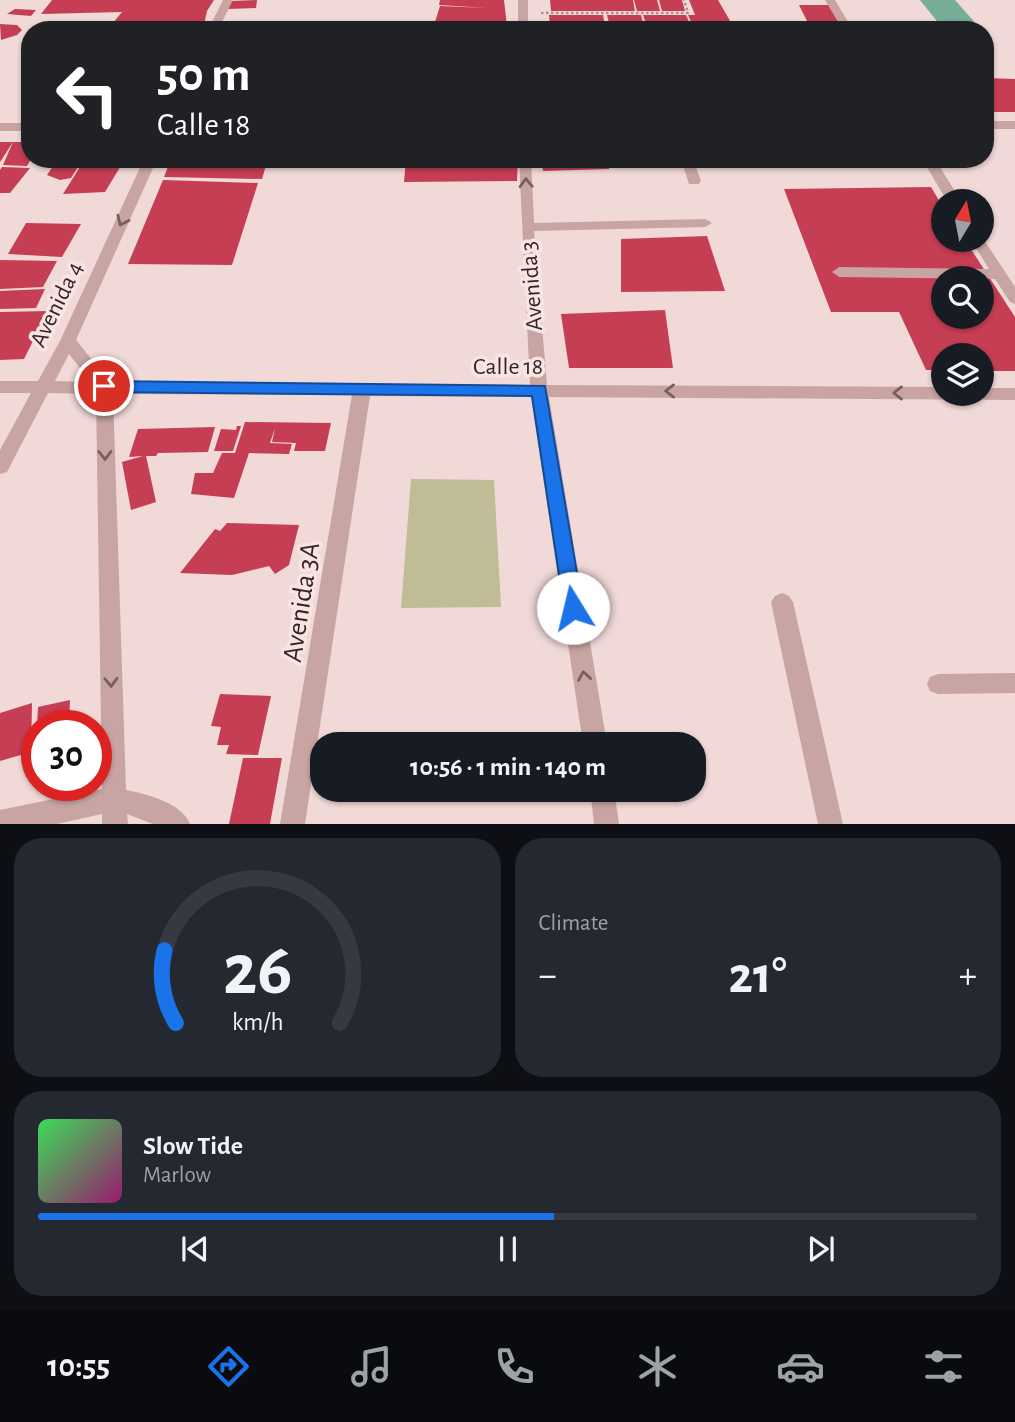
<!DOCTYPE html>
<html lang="en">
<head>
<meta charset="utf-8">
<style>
	:root { --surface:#171b24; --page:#242831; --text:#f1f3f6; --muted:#9ea1a6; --line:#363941; --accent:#1a73e8 }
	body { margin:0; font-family:"Alegreya Sans",sans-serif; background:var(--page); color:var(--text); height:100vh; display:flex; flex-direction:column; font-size:26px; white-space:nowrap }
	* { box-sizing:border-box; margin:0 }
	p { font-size:23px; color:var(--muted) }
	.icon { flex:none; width:38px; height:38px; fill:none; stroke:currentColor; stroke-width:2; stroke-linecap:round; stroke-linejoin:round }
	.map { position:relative; height:824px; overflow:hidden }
	.sheet { display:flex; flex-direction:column; gap:14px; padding:14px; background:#0d0f14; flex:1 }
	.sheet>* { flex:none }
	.banner { position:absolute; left:21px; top:21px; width:973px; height:147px; border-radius:28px; box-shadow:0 2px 5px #0004; background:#202124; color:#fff; overflow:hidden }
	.needle { width:46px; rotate:10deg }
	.buttons { position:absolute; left:931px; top:189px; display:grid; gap:14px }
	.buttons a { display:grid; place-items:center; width:63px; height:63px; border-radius:50%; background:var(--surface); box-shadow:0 2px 5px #0004; font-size:35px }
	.speed { position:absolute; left:21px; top:710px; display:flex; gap:14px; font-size:35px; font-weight:700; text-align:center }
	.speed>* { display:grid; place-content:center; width:91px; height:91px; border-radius:50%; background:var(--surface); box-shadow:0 2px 5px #0004; line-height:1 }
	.speed .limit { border:10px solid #d22; background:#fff; color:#111 }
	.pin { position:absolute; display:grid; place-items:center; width:60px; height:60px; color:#fff; margin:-30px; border:4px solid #fff; border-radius:50%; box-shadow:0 2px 7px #0007 }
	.me { position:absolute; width:77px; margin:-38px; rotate:351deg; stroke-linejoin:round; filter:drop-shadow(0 0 5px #0008) }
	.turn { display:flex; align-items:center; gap:24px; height:147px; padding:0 21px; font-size:32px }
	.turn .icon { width:91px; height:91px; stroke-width:2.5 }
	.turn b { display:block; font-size:49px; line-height:60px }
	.big { font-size:52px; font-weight:600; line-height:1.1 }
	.sheet .card { flex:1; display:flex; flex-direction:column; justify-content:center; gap:10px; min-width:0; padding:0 24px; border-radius:28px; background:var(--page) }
	.sheet .dial { align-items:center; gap:0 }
	.dial svg { height:182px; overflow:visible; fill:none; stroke:var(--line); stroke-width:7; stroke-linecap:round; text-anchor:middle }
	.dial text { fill:var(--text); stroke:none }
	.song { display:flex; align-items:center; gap:21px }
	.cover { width:84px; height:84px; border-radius:10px; background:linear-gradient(135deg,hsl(130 70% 55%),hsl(320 70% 35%)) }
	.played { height:7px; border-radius:4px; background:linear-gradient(90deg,var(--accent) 55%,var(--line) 55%) }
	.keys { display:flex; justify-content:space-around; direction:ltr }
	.heat { display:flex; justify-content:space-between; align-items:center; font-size:38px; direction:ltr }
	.sheet .tiles { flex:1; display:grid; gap:14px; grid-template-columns:1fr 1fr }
	.card:last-child { grid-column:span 2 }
	.trip { position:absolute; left:310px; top:732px; width:396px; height:70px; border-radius:28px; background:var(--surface); box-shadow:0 2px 5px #0004; font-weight:600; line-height:70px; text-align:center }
	.dock { display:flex; height:112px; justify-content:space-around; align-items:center; background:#090b0e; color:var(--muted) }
	.dock .icon { width:49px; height:49px }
	.dock .active { color:var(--accent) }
	.dock b { font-size:32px; color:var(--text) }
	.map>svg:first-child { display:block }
	.green { fill:#bfbc96 }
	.water { fill:#75ad99 }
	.building { fill:#c63e53; fill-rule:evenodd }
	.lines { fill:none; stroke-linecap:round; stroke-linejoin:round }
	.path { stroke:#b38e8d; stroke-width:2.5; stroke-dasharray:2.5 2.5; stroke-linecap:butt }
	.minor { fill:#c8a5a2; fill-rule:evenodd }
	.oneway { stroke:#765f5e }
	.route { fill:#1a73e8; stroke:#114b97; stroke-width:2 }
	.labels { text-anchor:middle; stroke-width:7; stroke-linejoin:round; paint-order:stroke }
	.street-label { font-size:24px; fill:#332526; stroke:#f8e5e2 }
	.near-street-label { font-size:28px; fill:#332526; stroke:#f8e5e2 }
</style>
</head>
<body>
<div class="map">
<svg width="1015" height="824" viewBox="0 0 1015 824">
	<rect width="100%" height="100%" fill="#f0d9d6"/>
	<!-- green -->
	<polygon class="green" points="411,479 494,480 501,607 401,608"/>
	<!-- water -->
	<polygon class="water" points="920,0 955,0 977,25 940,25"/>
	<!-- building -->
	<g class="building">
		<polygon points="52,0 214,0 207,11 203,30 114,30 112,26 126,24 112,24 122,12 41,14"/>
		<polygon points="257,0 256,8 228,9 231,1"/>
		<polygon points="440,0 504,0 507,26 435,22 440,6 487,8 439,5"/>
		<polygon points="550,0 633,0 635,11 551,11"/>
		<polygon points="634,0 657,0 660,11 637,11"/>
		<polygon points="659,0 682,0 685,11 662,11"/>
		<polygon points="689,0 718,0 733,26 693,26 688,15 695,15"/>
		<polygon points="799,5 829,5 839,23 808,23"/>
		<polygon points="15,9 36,10 31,16 7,14"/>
		<polygon points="549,15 603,15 605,26 550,27"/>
		<polygon points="607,15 641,15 644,27 610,27"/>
		<polygon points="643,15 686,15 691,26 647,27"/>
		<polygon points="225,22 423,25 422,30 222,30"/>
		<polygon points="0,24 17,25 22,30 17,35 1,40"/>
		<polygon points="434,25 511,28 511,30 433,30"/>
		<polygon points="985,78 1015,79 1015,112 985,112"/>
		<polygon points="0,142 13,142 0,162"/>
		<polygon points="13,142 30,142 31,159 27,166 3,165"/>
		<polygon points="58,159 83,159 71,178 60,180 47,175"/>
		<polygon points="85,159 125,159 105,192 63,194"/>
		<polygon points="171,159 268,159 262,179 164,177"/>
		<polygon points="406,159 518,159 517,181 404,182"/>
		<polygon points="541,159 640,159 642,166 609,165 609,169 543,171"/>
		<polygon points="2,167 30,168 10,193 0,193 0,170"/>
		<polygon points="163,180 258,183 232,265 128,264"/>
		<path d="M931,187L943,207V240H965L1015,317V371H982V355H943V370H926L899,312H831L784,189ZM943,278H982V317H943Z"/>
		<polygon points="26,223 81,224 62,257 8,254"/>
		<polygon points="707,236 725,291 621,292 621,239"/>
		<polygon points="0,260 57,261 43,287 0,289"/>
		<polygon points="45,289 36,308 0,309 0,291"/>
		<polygon points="665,310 673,368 569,368 561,314"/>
		<polygon points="48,311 24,359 0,360 0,312"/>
		<polygon points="245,422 331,423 325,451 294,451 296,443 272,442 275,428 270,443 292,444 289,454 249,453 234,498 191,494 195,473 213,473 222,453 235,453"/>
		<polygon points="237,426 241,426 233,451 214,451 221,429 236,430"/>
		<polygon points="215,427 208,452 158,453 156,456 146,456 156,502 131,510 122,462 143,456 129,457 138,429"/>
		<polygon points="227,523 299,525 289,565 275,574 269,566 232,575 180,573 215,529 220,531"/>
		<polygon points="220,694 271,696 258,755 226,754 229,745 217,745 221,727 211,726"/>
		<polygon points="70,700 69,726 37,726 38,707"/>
		<polygon points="32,703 31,752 0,761 0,713"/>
		<polygon points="243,758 282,758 270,824 229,824"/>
	</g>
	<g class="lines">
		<!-- path -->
		<polyline class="path" points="541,13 688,13 684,0"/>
		<!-- minor -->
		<g class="minor">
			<polygon points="223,0 233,0 218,30 208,30"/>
			<rect x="518" y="0" width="10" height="30"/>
			<polygon points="825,0 835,0 853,30 843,30"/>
			<rect x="985" y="121" width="30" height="8"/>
			<rect x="0" y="123" width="30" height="8"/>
			<path d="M144,159H157L76,340L110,382L530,385L519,159H531L534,223L705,219L712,223L705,227L534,231L547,385L943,387V394H982V388H1015V400L549,397L607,744H583L531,397L370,396L305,824H280L352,395L113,394L126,790C147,794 182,803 190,824H153L127,814L128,824H102V814L57,824H0V810L102,789L96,394L48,393L7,472L0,474V450L31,393H0V381H38L60,341ZM69,354L91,382L55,381Z"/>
			<polygon points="681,159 693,159 701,181 699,184 689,184"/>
			<polygon points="922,159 935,159 961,201 947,201"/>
			<polygon points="982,237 1015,287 1015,304 1010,302 995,279 839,277 832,272 839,267 989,269 971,240 982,240"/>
			<polygon points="782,593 789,596 793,602 843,824 818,824 771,602 775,596"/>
			<polygon points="1015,673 1015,693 938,694 930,691 927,684 930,677 938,674"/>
			<polygon points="590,789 614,789 619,824 594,824"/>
		</g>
	</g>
	<!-- one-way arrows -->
	<defs><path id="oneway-chevron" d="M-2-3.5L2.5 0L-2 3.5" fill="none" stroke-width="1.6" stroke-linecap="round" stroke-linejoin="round" transform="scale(1.75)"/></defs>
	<g class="oneway">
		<use href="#oneway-chevron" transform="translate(526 183) rotate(-92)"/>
		<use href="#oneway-chevron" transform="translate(122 221) rotate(115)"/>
		<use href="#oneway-chevron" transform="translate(670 391) rotate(-180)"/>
		<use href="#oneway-chevron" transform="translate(898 393) rotate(-180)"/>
		<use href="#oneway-chevron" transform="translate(105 455) rotate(89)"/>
		<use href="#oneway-chevron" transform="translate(584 676) rotate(-99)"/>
		<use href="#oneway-chevron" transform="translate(111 682) rotate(89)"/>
	</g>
	<!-- route -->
	<polygon class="route" points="104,381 545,386 583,608 580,614 573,616 567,614 564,608 532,396 104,392 96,386"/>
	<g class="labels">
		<!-- street labels -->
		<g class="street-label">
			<text transform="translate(531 286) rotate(-94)" y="8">Avenida 3</text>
			<text transform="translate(56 304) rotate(-64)" y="8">Avenida 4</text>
			<text x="508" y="374">Calle 18</text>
		</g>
		<!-- near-street labels -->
		<g class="near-street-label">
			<text transform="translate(300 602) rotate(-81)" y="10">Avenida 3A</text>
		</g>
	</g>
</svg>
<div class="buttons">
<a><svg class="needle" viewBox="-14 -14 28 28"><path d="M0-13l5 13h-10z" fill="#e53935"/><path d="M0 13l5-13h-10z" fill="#9ea1a6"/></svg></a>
<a><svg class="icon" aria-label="search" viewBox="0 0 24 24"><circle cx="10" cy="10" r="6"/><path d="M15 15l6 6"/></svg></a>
<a><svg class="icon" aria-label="layers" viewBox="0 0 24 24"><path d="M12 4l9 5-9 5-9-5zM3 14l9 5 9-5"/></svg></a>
</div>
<div class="speed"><div class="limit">30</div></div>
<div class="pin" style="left:104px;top:386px;background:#d93025"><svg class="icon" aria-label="arrive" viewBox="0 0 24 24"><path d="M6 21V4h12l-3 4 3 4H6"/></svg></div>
<svg class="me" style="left:573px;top:608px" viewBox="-20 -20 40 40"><circle r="19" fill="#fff"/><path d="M0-13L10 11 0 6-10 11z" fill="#1a73e8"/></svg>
<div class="trip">10:56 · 1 min · 140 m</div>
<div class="banner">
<div class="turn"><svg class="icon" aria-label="left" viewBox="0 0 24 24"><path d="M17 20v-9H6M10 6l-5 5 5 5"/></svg><div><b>50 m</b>Calle 18</div></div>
</div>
</div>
<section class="sheet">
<div class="tiles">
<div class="card dial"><svg viewBox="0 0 100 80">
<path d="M14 69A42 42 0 1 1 86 69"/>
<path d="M14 69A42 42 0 0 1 9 37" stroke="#1a73e8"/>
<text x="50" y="56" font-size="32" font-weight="700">26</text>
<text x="50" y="72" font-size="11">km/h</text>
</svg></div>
<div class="card"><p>Climate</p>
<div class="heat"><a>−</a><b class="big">21°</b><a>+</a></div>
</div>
<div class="card">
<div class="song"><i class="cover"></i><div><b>Slow Tide</b><p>Marlow</p></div></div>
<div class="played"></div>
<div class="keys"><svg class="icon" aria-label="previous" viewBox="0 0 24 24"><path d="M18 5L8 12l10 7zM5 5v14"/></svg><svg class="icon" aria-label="pause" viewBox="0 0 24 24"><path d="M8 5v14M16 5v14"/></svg><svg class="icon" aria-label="next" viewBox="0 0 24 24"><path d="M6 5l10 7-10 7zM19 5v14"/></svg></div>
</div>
</div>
</section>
<nav class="dock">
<b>10:55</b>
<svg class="icon active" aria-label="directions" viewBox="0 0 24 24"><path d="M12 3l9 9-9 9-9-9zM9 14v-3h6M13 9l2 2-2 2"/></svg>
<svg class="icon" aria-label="music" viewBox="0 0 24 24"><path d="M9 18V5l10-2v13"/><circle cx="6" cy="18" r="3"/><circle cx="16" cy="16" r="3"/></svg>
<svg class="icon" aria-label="phone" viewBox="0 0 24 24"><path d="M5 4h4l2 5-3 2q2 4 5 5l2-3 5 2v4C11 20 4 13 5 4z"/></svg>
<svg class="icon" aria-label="climate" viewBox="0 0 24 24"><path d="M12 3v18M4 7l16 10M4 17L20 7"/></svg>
<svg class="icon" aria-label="car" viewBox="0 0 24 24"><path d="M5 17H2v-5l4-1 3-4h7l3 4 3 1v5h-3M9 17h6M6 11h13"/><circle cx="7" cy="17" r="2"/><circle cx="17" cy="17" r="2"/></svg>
<svg class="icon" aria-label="filters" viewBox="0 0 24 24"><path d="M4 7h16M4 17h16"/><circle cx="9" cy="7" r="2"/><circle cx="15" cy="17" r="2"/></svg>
</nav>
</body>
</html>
